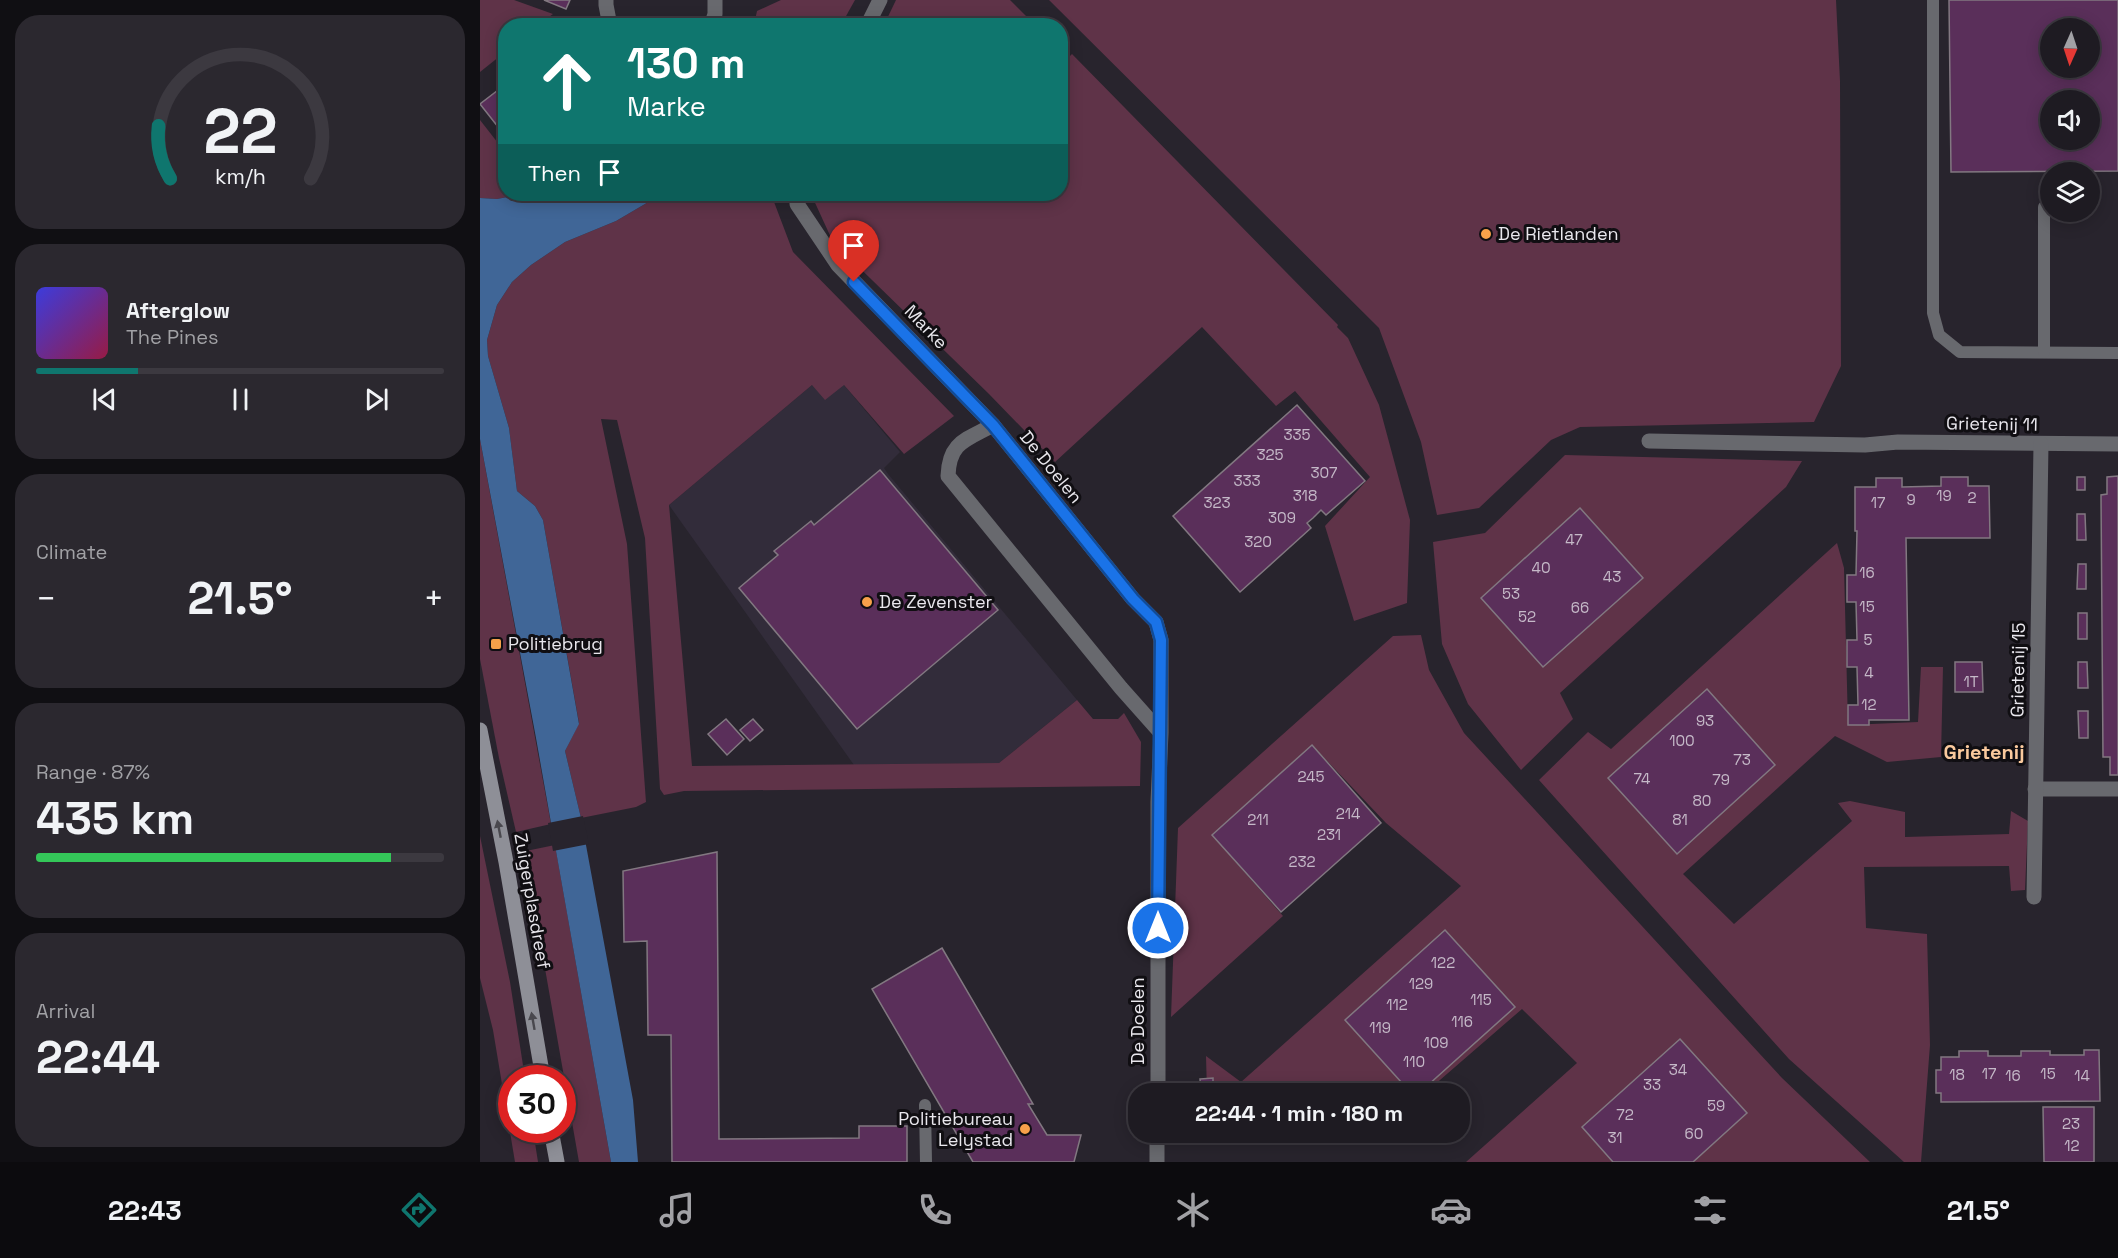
<!DOCTYPE html>
<html lang="en">
<head>
<meta charset="utf-8">
<style>
	:root { --surface:#1e1b22; --page:#2b282f; --text:#f1f3f6; --muted:#a1a1a5; --line:#3c3940; --accent:#0f766e }
	body { margin:0; font-family:"Space Grotesk",sans-serif; background:var(--page); color:var(--text); height:100vh; display:flex; flex-direction:column; font-size:22px; white-space:nowrap }
	* { box-sizing:border-box; margin:0 }
	p { font-size:20px; color:var(--muted) }
	.icon { flex:none; width:33px; height:33px; fill:none; stroke:currentColor; stroke-width:2; stroke-linecap:round; stroke-linejoin:round }
	.map { position:relative; flex:1; overflow:hidden }
	.side { display:flex; flex-direction:column; gap:15px; padding:15px; background:#100f13; width:480px }
	.side>* { flex:none }
	.banner { position:absolute; left:18px; top:18px; width:570px; height:183px; border-radius:24px; box-shadow:0 3px 15px #0003,0 0 0 2px var(--line); background:#0f766e; color:#fff; overflow:hidden }
	.needle { width:39px; rotate:183deg }
	.buttons { position:absolute; left:1560px; top:18px; display:grid; gap:12px }
	.buttons a { display:grid; place-items:center; width:60px; height:60px; border-radius:50%; background:var(--surface); box-shadow:0 3px 15px #0003,0 0 0 2px var(--line); font-size:30px }
	.speed { position:absolute; left:18px; top:1065px; display:flex; gap:12px; font-size:30px; font-weight:700; text-align:center }
	.speed>* { display:grid; place-content:center; width:78px; height:78px; border-radius:50%; background:var(--surface); box-shadow:0 3px 15px #0003,0 0 0 2px var(--line); line-height:1 }
	.speed .limit { border:9px solid #d22; background:#fff; color:#111 }
	.pin { position:absolute; display:grid; place-items:center; width:51px; height:51px; color:#fff; margin:-62px -26px; border-radius:50% 50% 50% 0; rotate:-45deg; box-shadow:0 0 6px #0007 }
	.pin .icon { rotate:45deg }
	.me { position:absolute; width:66px; margin:-33px; rotate:0deg; stroke-linejoin:round; filter:drop-shadow(0 0 4px #0008) }
	.turn { display:flex; align-items:center; gap:21px; height:126px; padding:0 30px; font-size:27px }
	.turn .icon { width:78px; height:78px; stroke-width:2.5 }
	.turn b { display:block; font-size:42px; line-height:51px }
	.then { display:flex; align-items:center; height:57px; padding:0 30px; background:#0003; gap:12px; font-size:22px }
	.big { font-size:45px; font-weight:700; line-height:1.1 }
	.side .tile { flex:1; display:flex; flex-direction:column; justify-content:center; gap:9px; min-width:0; padding:0 21px; border-radius:24px; background:var(--page) }
	.side .dial { align-items:center; gap:0 }
	.dial svg { height:156px; overflow:visible; fill:none; stroke:var(--line); stroke-width:7; stroke-linecap:round; text-anchor:middle }
	.dial text { fill:var(--text); stroke:none }
	.song { display:flex; align-items:center; gap:18px }
	.cover { width:72px; height:72px; border-radius:9px; background:linear-gradient(135deg,hsl(240 70% 55%),hsl(340 70% 35%)) }
	.played { height:6px; border-radius:3px; background:linear-gradient(90deg,var(--accent) 25%,var(--line) 25%) }
	.keys { display:flex; justify-content:space-around; direction:ltr }
	.heat { display:flex; justify-content:space-between; align-items:center; font-size:33px; direction:ltr }
	.charge { height:9px; border-radius:4px; background:linear-gradient(90deg,#34c759 87%,var(--line) 0) }
	.trip { position:absolute; left:648px; top:1083px; width:342px; height:60px; border-radius:24px; background:var(--surface); box-shadow:0 3px 15px #0003,0 0 0 2px var(--line); font-weight:700; line-height:60px; text-align:center }
	.menu { display:flex; height:96px; justify-content:space-around; align-items:center; background:#0c0b0e; color:var(--muted) }
	.menu .icon { width:42px; height:42px }
	.menu .active { color:var(--accent) }
	.menu b { font-size:27px; color:var(--text) }
	main { display:flex; flex:1; min-height:0 }
	.map>svg:first-child { display:block }
	.built { fill:#322c3a }
	.green { fill:#5f3348 }
	.water { fill:#406697 }
	.pier { fill:#28242d }
	.building { fill:#5a2f5a; stroke:#827881; stroke-width:1.5; fill-rule:evenodd }
	.lines { fill:none; stroke-linecap:round; stroke-linejoin:round }
	.service { stroke:#68696e; stroke-width:12 }
	.minor { stroke:#68696e; stroke-width:15 }
	.secondary { stroke:#8e8f97; stroke-width:15 }
	.oneway { fill:#49484e }
	.route-casing { stroke:#114b97; stroke-width:15 }
	.route { stroke:#1a73e8; stroke-width:10 }
	.poi-dot { fill:#f7a14a; stroke:#100e12; stroke-width:2 }
	.labels { text-anchor:middle; stroke-width:6; stroke-linejoin:round; paint-order:stroke }
	.number-label { font-size:15px; fill:#c5b9c8 }
	.poi-label { font-size:18px; fill:#e9e7ed; stroke:#100e12; text-anchor:start }
	.street-label { font-size:18px; fill:#e9e7ed; stroke:#100e12 }
	.neighbourhood-label { font-size:20px; font-weight:bold; fill:#fac99d; stroke:#100e12 }
</style>
</head>
<body>
<main>
<section class="side">
<div class="tile dial"><svg viewBox="0 0 100 80">
<path d="M14 69A42 42 0 1 1 86 69"/>
<path d="M14 69A42 42 0 0 1 8 42" stroke="#0f766e"/>
<text x="50" y="56" font-size="32" font-weight="700">22</text>
<text x="50" y="72" font-size="11">km/h</text>
</svg></div>
<div class="tile">
<div class="song"><i class="cover"></i><div><b>Afterglow</b><p>The Pines</p></div></div>
<div class="played"></div>
<div class="keys"><svg class="icon" aria-label="previous" viewBox="0 0 24 24"><path d="M18 5L8 12l10 7zM5 5v14"/></svg><svg class="icon" aria-label="pause" viewBox="0 0 24 24"><path d="M8 5v14M16 5v14"/></svg><svg class="icon" aria-label="next" viewBox="0 0 24 24"><path d="M6 5l10 7-10 7zM19 5v14"/></svg></div>
</div>
<div class="tile"><p>Climate</p>
<div class="heat"><a>−</a><b class="big">21.5°</b><a>+</a></div>
</div>
<div class="tile"><p>Range · 87%</p><b class="big">435 km</b><div class="charge"></div></div>
<div class="tile"><p>Arrival</p><b class="big">22:44</b></div>
</section>
<div class="map">
<svg width="1638" height="1162" viewBox="0 0 1638 1162">
	<rect width="100%" height="100%" fill="#28242d"/>
	<!-- built -->
	<polygon class="built" points="332,385 364,385 420,452 404,468 408,474 597,700 519,763 374,765 189,505"/>
	<!-- green -->
	<g class="green">
		<polygon points="0,0 34,0 73,14 58,25 26,26 25,52 0,72"/>
		<polygon points="301,0 375,0 361,25 274,25 277,11"/>
		<polygon points="416,0 530,0 555,25 404,25"/>
		<polygon points="569,0 1356,0 1360,81 1361,366 1334,422 1100,427 1071,440 999,508 957,515 941,442 899,328"/>
		<polygon points="581,51 588,58 592,54 858,325 857,327 868,338 899,405 930,520 927,603 874,621 845,526 890,477 815,391 796,406 722,327 575,462 509,394 353,242 331,194 580,194"/>
		<polygon points="0,120 25,152 26,194 42,194 17,199 0,198"/>
		<polygon points="182,194 291,194 313,252 474,416 424,454 364,385 345,400 332,385 189,505 212,766 519,763 597,700 613,719 638,719 644,713 661,742 660,786 204,791 184,795 180,789 165,538 137,420 121,419 147,544 166,802 156,807 101,818 85,751 99,723 63,520 55,506 37,491 29,428 8,356 7,340 17,305 32,282 51,265 85,242 136,221"/>
		<polygon points="0,439 71,824 36,832 19,758 0,659"/>
		<polygon points="1085,455 1322,461 1306,487 1080,693 1093,719 1041,770 988,704 962,644 953,542 1005,533"/>
		<polygon points="1357,543 1364,568 1368,725 1438,722 1441,667 1463,667 1461,757 1407,762 1355,736 1203,874 1254,924 1372,821 1358,803 1370,801 1425,812 1425,837 1529,834 1531,811 1548,821 1545,890 1531,891 1529,866 1384,867 1386,928 1447,934 1450,1045 1441,1162 1424,1162 1309,1059 1059,780 1108,732 1131,749"/>
		<polygon points="941,635 949,670 984,733 1302,1078 1390,1162 986,1162 1097,1063 1042,1009 945,1093 727,1093 726,1056 761,1082 981,886 906,823 832,745 732,835 803,916 691,1017 698,828 913,636"/>
		<polygon points="0,836 30,982 45,1078 32,1078 32,1130 53,1130 58,1162 35,1162 13,1030 0,978"/>
		<polygon points="75,845 131,1162 99,1162 57,923 41,852"/>
		<polygon points="912,1133 921,1140 727,1141 727,1132"/>
	</g>
	<!-- water -->
	<polygon class="water" points="42,194 182,194 136,221 85,242 51,265 32,282 17,305 7,340 8,356 29,428 37,491 55,506 63,520 99,724 85,751 101,818 153,1100 158,1162 131,1162 56,738 0,439 0,198 17,199"/>
	<!-- pier -->
	<polygon class="pier" points="103,816 109,844 73,851 68,823"/>
	<!-- building -->
	<g class="building">
		<polygon points="64,0 90,0 86,9"/>
		<path d="M1469,0H1638V171L1471,172ZM1570,28H1610V68H1570ZM1570,100H1610V140H1570Z"/>
		<polygon points="26,84 26,137 0,104"/>
		<polygon points="817,405 885,481 846,515 841,510 833,518 827,523 831,528 760,592 693,516"/>
		<polygon points="400,470 518,610 377,729 259,588 298,555 294,551 331,521 334,525"/>
		<polygon points="1638,476 1638,775 1630,775 1630,757 1623,757 1621,495 1627,494 1627,477"/>
		<polygon points="1461,477 1488,477 1488,486 1509,486 1510,538 1426,538 1429,720 1389,720 1389,725 1368,725 1368,705 1378,705 1377,667 1367,667 1367,640 1377,640 1376,602 1367,602 1367,575 1376,575 1377,531 1375,531 1375,487 1396,487 1396,478 1422,478 1422,487 1461,486"/>
		<rect x="1597" y="477" width="8" height="13"/>
		<polygon points="1100,508 1163,578 1063,667 1001,598"/>
		<polygon points="1597,514 1605,514 1606,540 1597,540"/>
		<polygon points="1598,564 1606,564 1606,589 1597,589"/>
		<rect x="1598" y="613" width="9" height="26"/>
		<polygon points="1475,662 1502,662 1503,692 1475,692"/>
		<polygon points="1598,662 1607,662 1608,688 1598,688"/>
		<polygon points="1227,689 1295,765 1197,854 1128,778"/>
		<polygon points="1598,711 1608,711 1608,738 1599,738"/>
		<polygon points="246,719 264,739 247,755 228,734"/>
		<polygon points="273,719 283,730 270,741 260,730"/>
		<polygon points="832,745 901,823 801,912 732,835"/>
		<polygon points="237,852 239,1139 379,1138 379,1126 427,1126 427,1162 192,1162 191,1035 168,1035 167,941 144,942 143,871"/>
		<polygon points="965,930 1035,1007 938,1094 932,1094 865,1020"/>
		<polygon points="462,948 553,1104 548,1104 567,1135 601,1135 594,1162 493,1162 392,989"/>
		<polygon points="1200,1039 1267,1113 1213,1162 1133,1162 1102,1127"/>
		<polygon points="1604,1050 1619,1050 1620,1101 1461,1102 1461,1093 1456,1093 1456,1070 1461,1070 1461,1057 1479,1057 1479,1051 1508,1051 1508,1056 1541,1056 1541,1051 1570,1051 1570,1055 1604,1055"/>
		<polygon points="720,1079 733,1078 733,1094 721,1094"/>
		<polygon points="1563,1107 1614,1107 1614,1162 1564,1162"/>
	</g>
	<g class="lines">
		<!-- service -->
		<g class="service">
			<polyline points="1453,0 1453,313 1459,335 1480,352 1638,353"/>
			<polyline points="1564,352 1564,207"/>
			<polyline points="445,1105 446,1162"/>
		</g>
		<!-- minor -->
		<g class="minor">
			<polyline points="126,0 126,5 130,26"/>
			<polyline points="231,26 235,14 235,0"/>
			<polyline points="387,26 400,0"/>
			<polyline points="317,194 317,204 358,265 513,425"/>
			<polyline points="1169,441 1385,445 1418,442 1638,444"/>
			<polyline points="1555,789 1638,789"/>
			<polyline points="1554,897 1561,444"/>
			<path d="M678,1094V802L681,733V640L676,622L653,599L513,425C486,440 469,442 468,476L641,688L681,733"/>
			<polyline points="677,1162 677,1132"/>
		</g>
		<!-- secondary -->
		<g class="secondary">
			<polyline points="0,730 26,862 63,1078"/>
			<polyline points="71,1130 77,1162"/>
		</g>
	</g>
	<!-- one-way arrows -->
	<defs><path id="oneway-solid" d="M-6-.8H1V-3.2L6.5 0L1 3.2V.8H-6Z" transform="scale(1.5)"/></defs>
	<g class="oneway">
		<use href="#oneway-solid" transform="translate(19 829) rotate(-101)"/>
		<use href="#oneway-solid" transform="translate(53 1021) rotate(-100)"/>
	</g>
	<g class="lines">
		<!-- route casing -->
		<g class="route-casing">
			<polyline id="route" points="374,282 513,425 653,599 676,622 681,640 678,928"/>
		</g>
		<!-- route -->
		<use href="#route" class="route"/>
	</g>
	<!-- markers -->
	<g class="poi-dot">
		<circle cx="1006" cy="234" r="6"/>
		<circle cx="387" cy="602" r="6"/>
		<rect x="10" y="638" width="12" height="12" rx="3"/>
		<circle cx="545" cy="1129" r="6"/>
	</g>
	<g class="labels">
		<!-- number labels -->
		<g class="number-label">
			<text x="817" y="440">335</text>
			<text x="790" y="460">325</text>
			<text x="844" y="478">307</text>
			<text x="767" y="486">333</text>
			<text x="825" y="501">318</text>
			<text x="1464" y="501">19</text>
			<text x="1492" y="503">2</text>
			<text x="1431" y="505">9</text>
			<text x="737" y="508">323</text>
			<text x="1398" y="508">17</text>
			<text x="802" y="523">309</text>
			<text x="1094" y="545">47</text>
			<text x="778" y="547">320</text>
			<text x="1061" y="573">40</text>
			<text x="1387" y="578">16</text>
			<text x="1132" y="582">43</text>
			<text x="1031" y="599">53</text>
			<text x="1387" y="612">15</text>
			<text x="1100" y="613">66</text>
			<text x="1047" y="622">52</text>
			<text x="1388" y="645">5</text>
			<text x="1389" y="678">4</text>
			<text x="1491" y="687">1T</text>
			<text x="1389" y="710">12</text>
			<text x="1225" y="726">93</text>
			<text x="1202" y="746">100</text>
			<text x="1262" y="765">73</text>
			<text x="831" y="782">245</text>
			<text x="1162" y="784">74</text>
			<text x="1241" y="785">79</text>
			<text x="1222" y="806">80</text>
			<text x="868" y="819">214</text>
			<text x="778" y="825">211</text>
			<text x="1200" y="825">81</text>
			<text x="849" y="840">231</text>
			<text x="822" y="867">232</text>
			<text x="963" y="968">122</text>
			<text x="941" y="989">129</text>
			<text x="1001" y="1005">115</text>
			<text x="917" y="1010">112</text>
			<text x="982" y="1027">116</text>
			<text x="900" y="1033">119</text>
			<text x="956" y="1048">109</text>
			<text x="934" y="1067">110</text>
			<text x="1198" y="1075">34</text>
			<text x="1509" y="1079">17</text>
			<text x="1568" y="1079">15</text>
			<text x="1477" y="1080">18</text>
			<text x="1533" y="1081">16</text>
			<text x="1602" y="1081">14</text>
			<text x="1172" y="1090">33</text>
			<text x="1236" y="1111">59</text>
			<text x="1145" y="1120">72</text>
			<text x="1591" y="1129">23</text>
			<text x="1214" y="1139">60</text>
			<text x="1135" y="1143">31</text>
			<text x="1592" y="1151">12</text>
		</g>
		<!-- poi labels -->
		<g class="poi-label">
			<text x="1018" y="240">De Rietlanden</text>
			<text x="399" y="608">De Zevenster</text>
			<text x="28" y="650">Politiebrug</text>
			<text x="533" y="1125" text-anchor="end">Politiebureau<tspan x="533" dy="21">Lelystad</tspan></text>
		</g>
		<!-- street labels -->
		<g class="street-label">
			<text transform="translate(446 327) rotate(46)" y="6">Marke</text>
			<text transform="translate(1512 424) rotate(1)" y="6">Grietenij 11</text>
			<text transform="translate(571 467) rotate(51)" y="6">De Doelen</text>
			<text transform="translate(1538 670) rotate(-89)" y="6">Grietenij 15</text>
			<text transform="translate(52 901) rotate(80)" y="6">Zuigerplasdreef</text>
			<text transform="translate(658 1021) rotate(-90)" y="6">De Doelen</text>
		</g>
		<!-- neighbourhood labels -->
		<g class="neighbourhood-label">
			<text x="1504" y="759">Grietenij</text>
		</g>
	</g>
</svg>
<div class="buttons">
<a><svg class="needle" viewBox="-14 -14 28 28"><path d="M0-13l5 13h-10z" fill="#e53935"/><path d="M0 13l5-13h-10z" fill="#a1a1a5"/></svg></a>
<a><svg class="icon" aria-label="sound" viewBox="0 0 24 24"><path d="M4 9h4l5-4v14l-5-4H4zM17 9q2 3 0 6"/></svg></a>
<a><svg class="icon" aria-label="layers" viewBox="0 0 24 24"><path d="M12 4l9 5-9 5-9-5zM3 14l9 5 9-5"/></svg></a>
</div>
<div class="speed"><div class="limit">30</div></div>
<div class="pin" style="left:374px;top:282px;background:#d93025"><svg class="icon" aria-label="arrive" viewBox="0 0 24 24"><path d="M6 21V4h12l-3 4 3 4H6"/></svg></div>
<svg class="me" style="left:678px;top:928px" viewBox="-20 -20 40 40"><circle r="17" fill="#1a73e8" stroke="#fff" stroke-width="3"/><path d="M0-11L8 9 0 5-8 9z" fill="#fff"/></svg>
<div class="trip">22:44 · 1 min · 180 m</div>
<div class="banner">
<div class="turn"><svg class="icon" aria-label="ahead" viewBox="0 0 24 24"><path d="M12 20V5M6 11l6-6 6 6"/></svg><div><b>130 m</b>Marke</div></div>
<div class="then">Then<svg class="icon" aria-label="arrive" viewBox="0 0 24 24"><path d="M6 21V4h12l-3 4 3 4H6"/></svg></div>
</div>
</div>
</main>
<nav class="menu">
<b>22:43</b>
<svg class="icon active" aria-label="directions" viewBox="0 0 24 24"><path d="M12 3l9 9-9 9-9-9zM9 14v-3h6M13 9l2 2-2 2"/></svg>
<svg class="icon" aria-label="music" viewBox="0 0 24 24"><path d="M9 18V5l10-2v13"/><circle cx="6" cy="18" r="3"/><circle cx="16" cy="16" r="3"/></svg>
<svg class="icon" aria-label="phone" viewBox="0 0 24 24"><path d="M5 4h4l2 5-3 2q2 4 5 5l2-3 5 2v4C11 20 4 13 5 4z"/></svg>
<svg class="icon" aria-label="climate" viewBox="0 0 24 24"><path d="M12 3v18M4 7l16 10M4 17L20 7"/></svg>
<svg class="icon" aria-label="car" viewBox="0 0 24 24"><path d="M5 17H2v-5l4-1 3-4h7l3 4 3 1v5h-3M9 17h6M6 11h13"/><circle cx="7" cy="17" r="2"/><circle cx="17" cy="17" r="2"/></svg>
<svg class="icon" aria-label="filters" viewBox="0 0 24 24"><path d="M4 7h16M4 17h16"/><circle cx="9" cy="7" r="2"/><circle cx="15" cy="17" r="2"/></svg>
<b>21.5°</b>
</nav>
</body>
</html>
